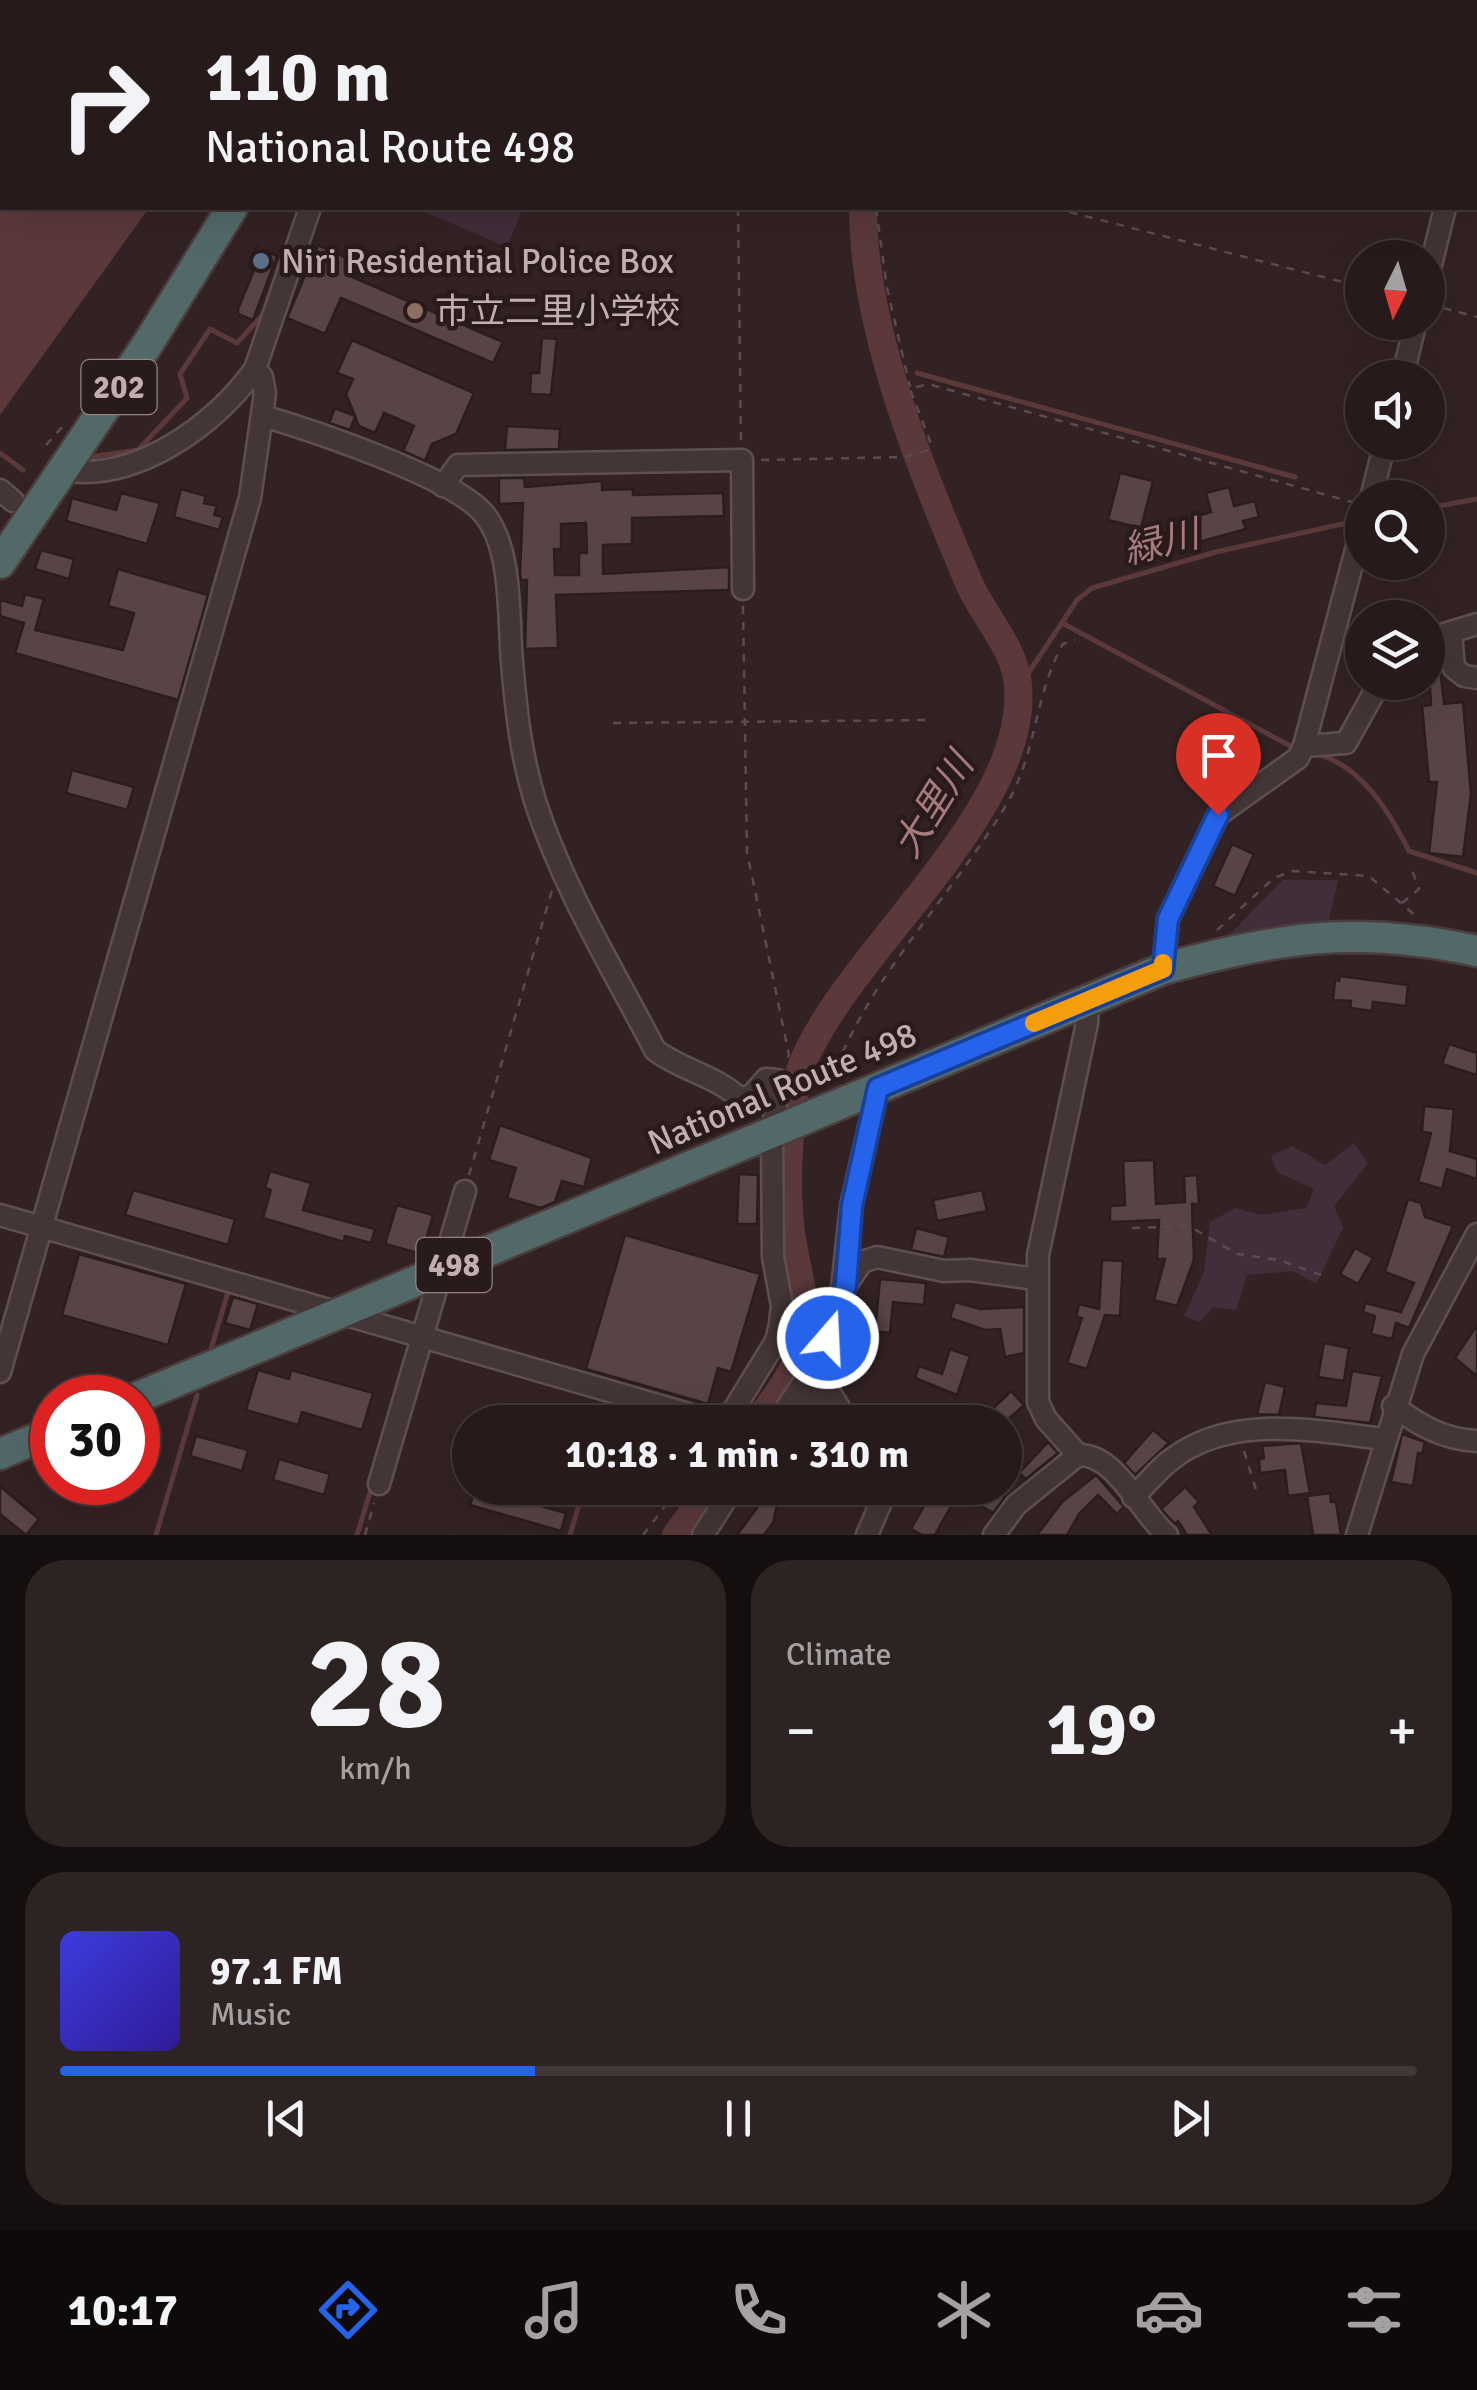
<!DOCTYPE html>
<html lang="en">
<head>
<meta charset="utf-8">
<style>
	:root { --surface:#261a1a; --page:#2e2323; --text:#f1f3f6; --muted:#a4a1a2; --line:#423839; --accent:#2563eb }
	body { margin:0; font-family:Signika,"Noto Sans JP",sans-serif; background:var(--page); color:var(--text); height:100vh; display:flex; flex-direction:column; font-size:38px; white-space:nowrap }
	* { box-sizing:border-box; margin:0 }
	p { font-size:32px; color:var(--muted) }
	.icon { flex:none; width:55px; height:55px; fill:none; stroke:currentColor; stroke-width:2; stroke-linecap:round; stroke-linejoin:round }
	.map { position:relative; height:1535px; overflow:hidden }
	.sheet { display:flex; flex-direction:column; gap:25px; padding:25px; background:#150e0e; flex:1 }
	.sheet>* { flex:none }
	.guide { position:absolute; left:0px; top:0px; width:1478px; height:210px; box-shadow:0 10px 40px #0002,0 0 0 2px var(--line); background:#261a1a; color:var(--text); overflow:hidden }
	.needle { width:65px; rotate:185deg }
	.controls { position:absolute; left:1345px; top:240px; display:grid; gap:20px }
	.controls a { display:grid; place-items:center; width:100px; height:100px; border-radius:50%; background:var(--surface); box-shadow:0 10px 40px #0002,0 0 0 2px var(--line); font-size:50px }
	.speed { position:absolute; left:30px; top:1375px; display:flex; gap:20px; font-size:50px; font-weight:700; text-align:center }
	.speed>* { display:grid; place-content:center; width:130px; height:130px; border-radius:50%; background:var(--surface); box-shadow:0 10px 40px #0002,0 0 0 2px var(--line); line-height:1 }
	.speed .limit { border:15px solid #d22; background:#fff; color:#111 }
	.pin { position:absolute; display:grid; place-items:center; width:85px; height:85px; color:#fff; margin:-102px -42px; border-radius:50% 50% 50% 0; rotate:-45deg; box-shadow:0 0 10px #0007 }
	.pin .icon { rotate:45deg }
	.me { position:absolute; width:110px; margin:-55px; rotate:19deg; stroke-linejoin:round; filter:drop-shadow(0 0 8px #0008) }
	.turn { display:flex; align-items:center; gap:35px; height:210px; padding:0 40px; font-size:45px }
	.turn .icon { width:130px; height:130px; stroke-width:2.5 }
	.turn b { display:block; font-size:70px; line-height:85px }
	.big { font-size:75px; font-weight:700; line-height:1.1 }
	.sheet .tile { flex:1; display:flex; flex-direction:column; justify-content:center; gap:15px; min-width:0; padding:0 35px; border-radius:40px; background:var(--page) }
	.sheet .dial { align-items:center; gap:0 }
	.dial b { font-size:130px; line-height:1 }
	.song { display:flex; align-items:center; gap:30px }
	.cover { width:120px; height:120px; border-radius:15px; background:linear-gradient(135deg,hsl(240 70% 55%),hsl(250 70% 35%)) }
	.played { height:10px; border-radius:5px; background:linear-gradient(90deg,var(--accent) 35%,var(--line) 35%) }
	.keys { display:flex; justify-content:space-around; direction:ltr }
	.heat { display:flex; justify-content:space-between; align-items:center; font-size:55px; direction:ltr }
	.sheet .tiles { flex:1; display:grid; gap:25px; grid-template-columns:1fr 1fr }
	.tile:last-child { grid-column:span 2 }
	.trip { position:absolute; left:452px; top:1405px; width:570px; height:100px; border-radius:50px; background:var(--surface); box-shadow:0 10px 40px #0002,0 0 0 2px var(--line); font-weight:700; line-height:100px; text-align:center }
	.dock { display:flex; height:160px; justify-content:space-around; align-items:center; background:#0f0a0a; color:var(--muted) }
	.dock .icon { width:70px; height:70px }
	.dock .on { color:var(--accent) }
	.dock b { font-size:45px; color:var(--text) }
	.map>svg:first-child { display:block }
	.green { fill:#402e3b }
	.water { fill:#5b393b }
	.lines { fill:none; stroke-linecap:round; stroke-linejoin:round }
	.stream { stroke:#5b393b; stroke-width:5 }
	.river { stroke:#5b393b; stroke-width:28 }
	.building { fill:#584445; stroke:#2b1d1d; stroke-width:2.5; fill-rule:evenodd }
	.minor-casing { stroke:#5f5050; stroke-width:25 }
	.highway-casing { stroke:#4c3d3d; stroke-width:35 }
	.path { stroke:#5b4a53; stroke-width:2.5; stroke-dasharray:8 8; stroke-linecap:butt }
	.minor { stroke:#443536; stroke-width:20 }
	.highway { stroke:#536969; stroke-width:30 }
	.route-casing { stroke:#184099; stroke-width:25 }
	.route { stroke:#2563eb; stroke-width:18 }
	.slow { stroke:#f59e0b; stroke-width:18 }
	.service-dot { fill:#5c6f8a; stroke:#291b1b; stroke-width:4 }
	.education-dot { fill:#8d6e63; stroke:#291b1b; stroke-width:4 }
	.labels { text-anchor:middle; stroke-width:9; stroke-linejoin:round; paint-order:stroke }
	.shield { fill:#291b1b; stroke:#938383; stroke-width:2.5 }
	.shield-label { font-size:32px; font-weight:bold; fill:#c1afb0 }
	.poi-label { font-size:35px; fill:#c1afb0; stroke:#291b1b; text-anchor:start }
	.street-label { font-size:35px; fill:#c1afb0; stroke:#291b1b }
	.water-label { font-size:38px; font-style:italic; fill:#a67b7e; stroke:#291b1b }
</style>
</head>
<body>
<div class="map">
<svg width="1477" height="1535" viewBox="0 0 1477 1535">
	<rect width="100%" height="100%" fill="#332223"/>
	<!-- green -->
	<g class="green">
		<polygon points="415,208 523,208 507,247"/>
		<polygon points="1283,880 1338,880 1329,920 1228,936"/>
		<polygon points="1354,1143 1368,1163 1334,1206 1343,1228 1316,1284 1293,1271 1247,1275 1236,1310 1213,1307 1200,1322 1184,1316 1204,1272 1210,1222 1236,1208 1261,1215 1306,1208 1314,1189 1277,1172 1271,1156 1292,1146 1325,1165"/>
	</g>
	<!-- water -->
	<polygon class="water" points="4,208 149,208 0,415 0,212"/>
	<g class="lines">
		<!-- stream -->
		<g class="stream">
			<polyline points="877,0 877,2"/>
			<polyline points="1034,0 1043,2"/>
			<polyline points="0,201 2,204"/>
			<polyline points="917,373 1295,477"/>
			<polyline points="0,453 23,470"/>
			<polyline points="91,457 138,450 187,398 180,374 210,329 237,343 266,311"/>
			<polyline points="1428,508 1477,499"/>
			<polyline points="1064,624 1296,749"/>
			<polyline points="1019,687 1077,600 1092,588 1216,552 1360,520"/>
			<path d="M1316,754C1361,765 1389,811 1409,851L1477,873"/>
			<polyline points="211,1349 228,1292"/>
			<polyline points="603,1422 608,1403"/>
			<polyline points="156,1535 197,1395"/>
			<polyline points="357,1535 372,1486"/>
			<polyline points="570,1535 584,1488"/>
		</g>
		<!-- river -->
		<g class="river">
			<polyline points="898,2 899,0"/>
			<path d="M757,1422C775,1398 795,1374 802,1344C810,1310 798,1274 792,1240C785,1196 787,1099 804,1060C853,947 1029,811 1018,685C1015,648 984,617 969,583C922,473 863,329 863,208"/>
			<polyline points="676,1535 711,1488"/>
		</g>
	</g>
	<!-- building -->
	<g class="building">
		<polygon points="318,245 356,262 350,276 503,342 493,363 341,298 325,334 287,318"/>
		<polygon points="257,247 277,256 253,320 238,314 238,309 254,270 248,267"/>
		<polygon points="542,338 557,339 551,395 530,394 531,373 539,373"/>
		<polygon points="352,340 474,393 456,434 432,444 425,461 403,451 414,426 384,413 375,433 359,426 355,417 350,430 329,423 335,408 355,416 346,394 353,379 337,373"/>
		<polygon points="507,426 560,429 559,449 505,450"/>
		<polygon points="1120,473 1153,481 1141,528 1108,520"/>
		<path d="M499,478H524L525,487L602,481V490L633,489V495L723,493L724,516L632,518V544L603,545V574L729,567V590L556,595L558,648L525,649L527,580H521L520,573L523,503L499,504ZM586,523L587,553H579V575H555L554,549H561V524Z"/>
		<polygon points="1229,487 1234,506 1255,501 1259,517 1243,521 1246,529 1199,542 1192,518 1211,512 1206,493"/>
		<polygon points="181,489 206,496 204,503 217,506 214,515 223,517 219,530 174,517"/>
		<polygon points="121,493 160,503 147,544 66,521 72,498 116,510"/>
		<polygon points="41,550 74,559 69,579 35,569"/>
		<polygon points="118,569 208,595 178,700 15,653 24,623 0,616 0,600 22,606 25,594 44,599 35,630 123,650 134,613 108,606"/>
		<polygon points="1428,652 1432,652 1440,667 1444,704 1463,702 1471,794 1463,857 1429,853 1437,782 1429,782 1422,706 1431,705"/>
		<polygon points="72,770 134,787 127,810 66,793"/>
		<polygon points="1232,844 1254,854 1235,896 1213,886"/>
		<polygon points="1340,976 1408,985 1406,1006 1373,1002 1372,1011 1350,1008 1351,1001 1333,1000 1335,980 1339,981"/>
		<polygon points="1449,1044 1477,1053 1477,1075 1442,1064"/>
		<polygon points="1424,1106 1454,1109 1450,1151 1477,1159 1477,1179 1447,1169 1442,1189 1418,1182 1431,1133 1422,1132"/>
		<polygon points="500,1125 592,1158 584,1187 562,1181 555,1202 541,1208 507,1198 516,1168 489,1160"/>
		<polygon points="1154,1160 1156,1204 1185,1202 1184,1176 1197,1175 1199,1204 1192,1204 1194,1260 1177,1306 1154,1300 1165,1259 1157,1259 1159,1220 1110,1222 1110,1206 1125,1205 1123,1161"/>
		<polygon points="270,1171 311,1183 303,1210 375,1229 371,1243 345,1236 344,1242 263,1218 271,1190 265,1188"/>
		<polygon points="739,1174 758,1175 757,1224 737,1224"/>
		<polygon points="133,1190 235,1219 228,1245 125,1215"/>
		<polygon points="982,1190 987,1211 937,1221 933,1200"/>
		<polygon points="1408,1199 1421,1203 1425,1217 1453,1226 1409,1328 1396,1323 1392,1339 1371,1334 1375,1316 1363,1312 1365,1303 1401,1312 1414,1283 1385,1272"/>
		<polygon points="397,1205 433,1215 422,1254 385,1244"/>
		<polygon points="916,1228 949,1237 944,1257 911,1250"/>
		<polygon points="625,1235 760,1274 731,1372 718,1368 708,1404 586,1369"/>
		<polygon points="1355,1248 1373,1258 1358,1284 1340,1274"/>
		<polygon points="79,1254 186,1284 168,1345 62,1315"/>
		<polygon points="1102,1260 1123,1261 1120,1316 1105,1315 1087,1369 1067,1363 1082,1318 1076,1317 1079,1304 1099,1309"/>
		<polygon points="880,1279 926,1283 924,1305 893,1302 890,1333 875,1331"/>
		<polygon points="233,1297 258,1304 250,1330 225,1323"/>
		<polygon points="955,1302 980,1309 1024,1307 1024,1353 1005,1357 1000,1329 985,1330 950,1318"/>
		<polygon points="1477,1325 1477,1376 1455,1358"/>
		<polygon points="1324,1343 1349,1348 1344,1381 1318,1377"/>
		<polygon points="950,1349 970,1356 957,1395 915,1378 919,1366 942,1374"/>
		<polygon points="258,1370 289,1379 291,1370 373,1393 362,1430 302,1412 298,1425 246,1410"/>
		<polygon points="1352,1371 1382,1376 1370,1423 1314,1417 1316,1403 1346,1406"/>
		<polygon points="1265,1382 1285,1387 1279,1415 1257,1414"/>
		<polygon points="1011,1391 1024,1405 1005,1422 979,1422"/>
		<polygon points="1153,1430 1169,1443 1135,1475 1124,1463"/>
		<polygon points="1402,1434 1425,1442 1422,1454 1418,1453 1413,1486 1391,1482"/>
		<polygon points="196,1436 248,1450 242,1471 190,1456"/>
		<polygon points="1048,1442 1058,1453 1026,1479 1019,1473"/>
		<polygon points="1301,1443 1310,1493 1288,1496 1285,1470 1260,1473 1259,1459 1264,1458 1262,1446"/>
		<polygon points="279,1459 330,1474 324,1495 273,1480"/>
		<polygon points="1096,1475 1124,1507 1117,1514 1098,1495 1079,1514 1067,1535 1037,1535 1062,1502"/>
		<polygon points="0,1486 39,1519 26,1535 0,1514"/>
		<polygon points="1185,1487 1199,1502 1194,1507 1212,1535 1187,1535 1178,1521 1175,1524 1161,1509"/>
		<polygon points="476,1488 566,1513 561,1531 470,1505"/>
		<polygon points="767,1488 780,1491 773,1523 764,1535 737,1535 762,1501"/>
		<polygon points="934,1488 955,1499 935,1535 922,1535 911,1529"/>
		<polygon points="979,1488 1001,1488 998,1493 1005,1497 993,1513 972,1500"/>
		<polygon points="1330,1493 1331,1502 1336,1502 1341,1535 1313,1535 1307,1496"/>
	</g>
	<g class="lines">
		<!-- minor casing -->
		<g class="minor-casing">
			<g id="minor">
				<polyline points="379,0 379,2"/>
				<polyline points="128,2 129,0"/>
				<polyline points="1475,92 1477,85"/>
				<polyline points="0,110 2,108"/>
				<polyline points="1428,277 1445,208"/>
				<polyline points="1402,378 1416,322"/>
				<path d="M62,470C134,483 214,427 255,369"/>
				<polyline points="443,486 458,465 742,460 743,589"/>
				<polyline points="0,490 13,501"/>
				<polyline points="1371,498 1385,442"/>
				<polyline points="1451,633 1454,668 1464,676 1477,678"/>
				<polyline points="1428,639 1477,624"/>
				<polyline points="1304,746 1346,743 1380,682"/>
				<polyline points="1163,969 1168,919 1218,815 1298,758 1304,746 1362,527"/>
				<path d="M0,1215L713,1421L728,1419L776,1341L780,1324L782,1306L773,1257L772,1133L779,1085L777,1080L766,1079L750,1097H738C714,1075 681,1070 655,1050C613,969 564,890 536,804C521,757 516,710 512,662C508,618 513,549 484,514C455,478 311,430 263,416"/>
				<polyline points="846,1285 862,1262 877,1257 944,1271 970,1270 1036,1279"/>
				<polyline points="776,1341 818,1361"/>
				<polyline points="0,1372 250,498 265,393 262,377 255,369 310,208"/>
				<polyline points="799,1393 832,1396 848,1422"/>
				<path d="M1393,1406C1421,1426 1442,1439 1477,1441"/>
				<polyline points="777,1422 818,1361 839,1315 851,1206 878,1088"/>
				<polyline points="1078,1455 1046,1419 1038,1402 1038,1255 1087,1023 1088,1001"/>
				<polyline points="379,1484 465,1191"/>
				<path d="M1133,1497C1146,1485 1158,1469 1172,1459C1232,1413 1315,1431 1384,1439"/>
				<polyline points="703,1535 733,1488"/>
				<polyline points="867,1535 887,1488"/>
				<path d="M994,1535L1016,1505L1078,1455C1116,1453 1141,1514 1167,1535"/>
				<polyline points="1357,1535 1413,1354 1477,1234"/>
			</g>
		</g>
		<!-- highway casing -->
		<g class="highway-casing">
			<g id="highway">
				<polyline points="354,2 356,0"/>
				<polyline points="0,563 149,342 232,208"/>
				<path d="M136,1398L1163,969C1278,937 1358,925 1477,951"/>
				<polyline points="0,1454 52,1432"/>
			</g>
		</g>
		<!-- path -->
		<g class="path">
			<polyline points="735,0 735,2"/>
			<polyline points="910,2 911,0"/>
			<polyline points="738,208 741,441"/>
			<polyline points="876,208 887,288 910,387"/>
			<polyline points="1054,208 1362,287"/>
			<polyline points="1428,304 1477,317"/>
			<polyline points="46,445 63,426"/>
			<polyline points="761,460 903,457 929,450 930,441 910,389 928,384 1352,502"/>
			<polyline points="743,606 747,852 789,1055 785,1062"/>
			<polyline points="613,723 929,720"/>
			<polyline points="1402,903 1419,889 1410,865"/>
			<polyline points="1217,930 1274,878 1293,871 1369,876 1417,917"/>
			<path d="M831,1082C866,980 949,900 1005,807C1037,755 1034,695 1063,644L1075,640"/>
			<polyline points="469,1175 552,890"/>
			<polyline points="1132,1228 1189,1226 1237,1254 1279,1260 1321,1275"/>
			<polyline points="959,1409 962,1422"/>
			<polyline points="1244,1451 1257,1493"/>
			<polyline points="365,1535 374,1503"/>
			<polyline points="643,1535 679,1488"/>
		</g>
		<!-- minor -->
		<use href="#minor" class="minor"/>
		<!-- highway -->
		<use href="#highway" class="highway"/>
	</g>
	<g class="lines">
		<!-- route casing -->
		<g class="route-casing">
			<polyline id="route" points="828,1338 846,1285 852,1206 878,1088 1163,969 1168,919 1218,815"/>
		</g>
		<!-- route -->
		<use href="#route" class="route"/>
		<!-- slow -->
		<polyline class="slow" points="1034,1023 1163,969 1163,963"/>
	</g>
	<!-- markers -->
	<circle class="service-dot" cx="261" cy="261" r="10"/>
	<circle class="education-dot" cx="415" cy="311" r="10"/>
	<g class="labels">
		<!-- shield labels -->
		<g class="shield">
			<rect x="81.5" y="360" width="75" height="54" rx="8"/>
			<rect x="416.5" y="1238" width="75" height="54" rx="8"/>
		</g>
		<g class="shield-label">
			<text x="119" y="398">202</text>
			<text x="454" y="1276">498</text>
		</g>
		<!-- poi labels -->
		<g class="poi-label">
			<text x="281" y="273">Niri Residential Police Box</text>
			<text x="435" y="323">市立二里小学校</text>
		</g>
		<!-- street labels -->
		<g class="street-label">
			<text transform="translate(782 1088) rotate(-23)" y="12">National Route 498</text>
		</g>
		<!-- water labels -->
		<g class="water-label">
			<text transform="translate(1161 542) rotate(-14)" y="13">緑川</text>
			<text transform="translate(933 805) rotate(-58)" y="13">大里川</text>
		</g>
	</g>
</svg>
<div class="controls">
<a><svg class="needle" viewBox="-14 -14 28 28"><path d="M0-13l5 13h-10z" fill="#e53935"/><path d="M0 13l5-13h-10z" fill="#a4a1a2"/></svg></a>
<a><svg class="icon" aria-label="sound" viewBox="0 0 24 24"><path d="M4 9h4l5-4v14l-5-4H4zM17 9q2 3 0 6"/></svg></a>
<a><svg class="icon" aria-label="search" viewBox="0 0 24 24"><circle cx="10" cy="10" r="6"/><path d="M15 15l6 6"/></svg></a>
<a><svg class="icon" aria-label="layers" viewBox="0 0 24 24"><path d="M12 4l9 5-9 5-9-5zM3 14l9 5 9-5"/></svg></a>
</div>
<div class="speed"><div class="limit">30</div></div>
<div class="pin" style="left:1218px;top:815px;background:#d93025"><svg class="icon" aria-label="arrive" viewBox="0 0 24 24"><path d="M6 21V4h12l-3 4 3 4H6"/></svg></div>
<svg class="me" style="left:828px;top:1338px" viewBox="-20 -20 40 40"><circle r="17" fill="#2563eb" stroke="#fff" stroke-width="3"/><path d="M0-11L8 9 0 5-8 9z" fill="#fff"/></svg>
<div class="trip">10:18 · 1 min · 310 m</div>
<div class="guide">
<div class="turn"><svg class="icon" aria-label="right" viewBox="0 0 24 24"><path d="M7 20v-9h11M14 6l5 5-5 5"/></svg><div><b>110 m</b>National Route 498</div></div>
</div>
</div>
<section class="sheet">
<div class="tiles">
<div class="tile dial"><b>28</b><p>km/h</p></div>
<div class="tile"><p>Climate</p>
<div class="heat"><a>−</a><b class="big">19°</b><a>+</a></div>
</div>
<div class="tile">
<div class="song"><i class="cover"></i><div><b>97.1 FM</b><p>Music</p></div></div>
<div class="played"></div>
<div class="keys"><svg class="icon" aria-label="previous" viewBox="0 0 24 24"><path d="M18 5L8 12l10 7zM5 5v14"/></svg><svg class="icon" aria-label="pause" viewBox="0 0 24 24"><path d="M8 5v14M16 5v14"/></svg><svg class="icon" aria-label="next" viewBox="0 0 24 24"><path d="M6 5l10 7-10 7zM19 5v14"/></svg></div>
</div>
</div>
</section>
<nav class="dock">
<b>10:17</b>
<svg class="icon on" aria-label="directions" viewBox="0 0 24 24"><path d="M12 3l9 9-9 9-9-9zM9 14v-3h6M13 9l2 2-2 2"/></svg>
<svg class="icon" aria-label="music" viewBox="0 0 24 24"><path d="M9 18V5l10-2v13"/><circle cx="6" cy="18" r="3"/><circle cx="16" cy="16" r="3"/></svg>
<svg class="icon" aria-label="phone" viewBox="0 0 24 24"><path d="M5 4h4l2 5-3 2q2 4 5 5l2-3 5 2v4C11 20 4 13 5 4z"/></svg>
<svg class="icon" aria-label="climate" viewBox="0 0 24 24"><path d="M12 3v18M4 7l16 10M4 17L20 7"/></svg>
<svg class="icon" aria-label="car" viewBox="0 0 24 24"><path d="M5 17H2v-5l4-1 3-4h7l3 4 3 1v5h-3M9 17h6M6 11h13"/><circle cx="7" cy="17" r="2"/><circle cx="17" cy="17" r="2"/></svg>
<svg class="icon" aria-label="filters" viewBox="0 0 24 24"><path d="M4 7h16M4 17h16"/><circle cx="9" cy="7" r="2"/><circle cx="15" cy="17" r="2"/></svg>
</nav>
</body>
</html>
